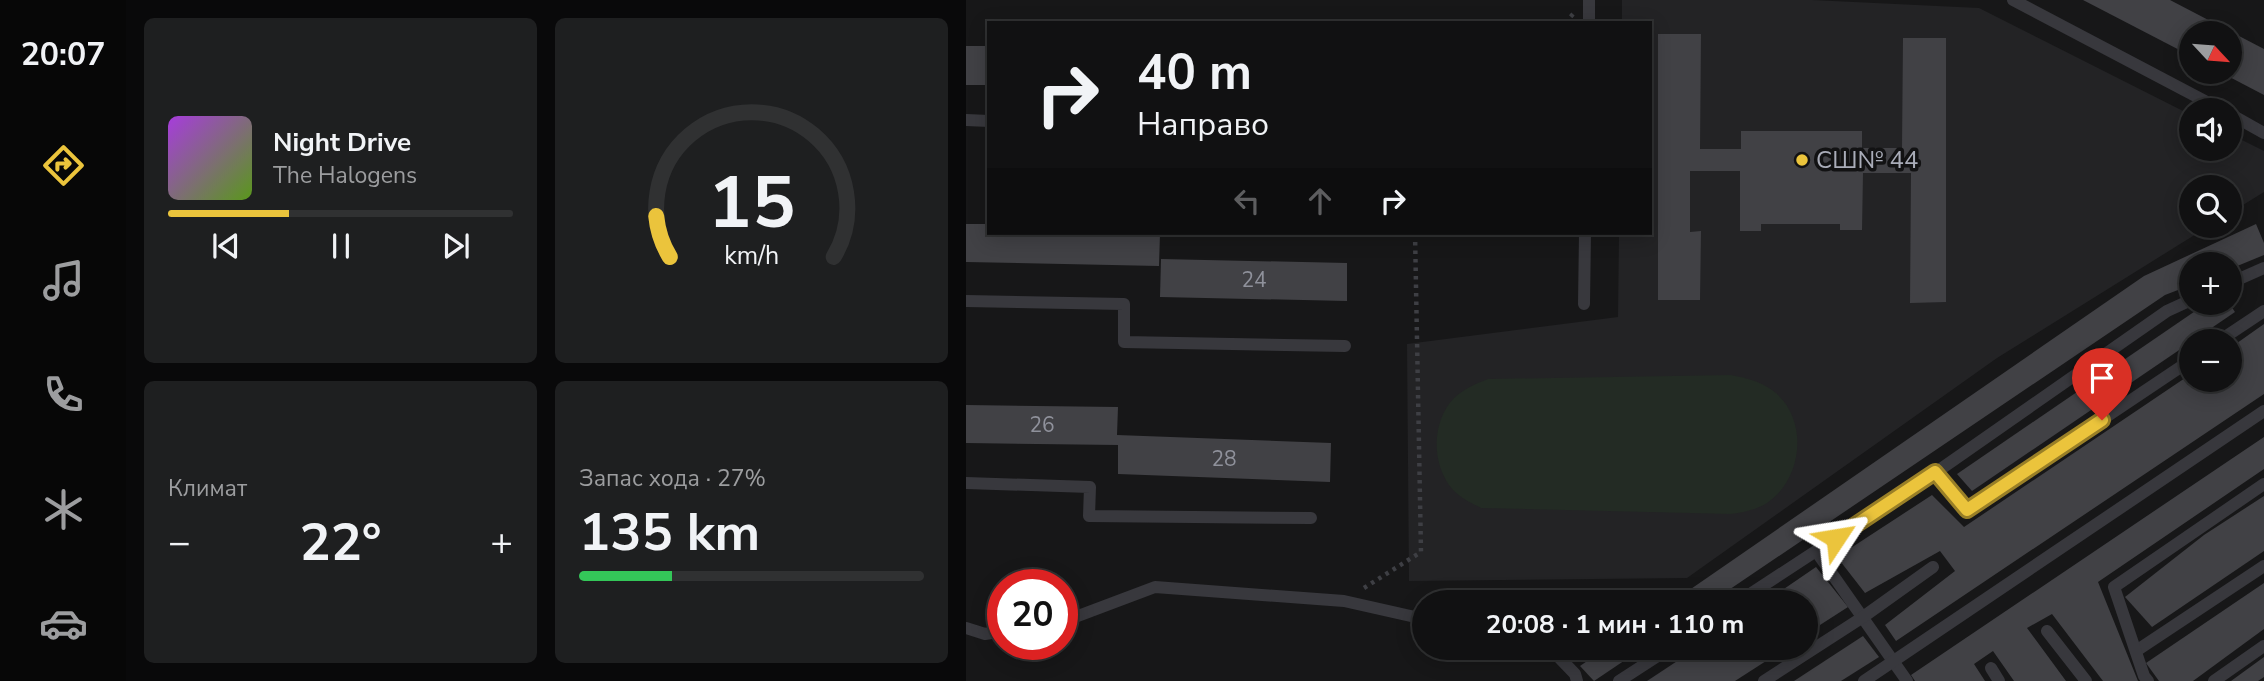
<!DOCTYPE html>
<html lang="ru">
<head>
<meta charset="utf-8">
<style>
	:root { --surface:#111112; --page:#1e1f20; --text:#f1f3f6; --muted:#9c9d9f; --line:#303132; --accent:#ebc43c }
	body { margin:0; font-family:"Nunito Sans",sans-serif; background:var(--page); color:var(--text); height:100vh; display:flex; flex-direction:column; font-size:26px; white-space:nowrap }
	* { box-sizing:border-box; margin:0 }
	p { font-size:23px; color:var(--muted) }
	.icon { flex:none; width:38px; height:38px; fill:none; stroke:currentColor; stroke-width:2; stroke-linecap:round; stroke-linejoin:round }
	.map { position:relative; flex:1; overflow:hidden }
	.drawer { display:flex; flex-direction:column; gap:18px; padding:18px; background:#09090a; width:840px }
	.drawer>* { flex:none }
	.top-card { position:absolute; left:21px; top:21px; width:665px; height:214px; border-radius:0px; box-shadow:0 4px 18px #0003,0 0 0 2px var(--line); background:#111112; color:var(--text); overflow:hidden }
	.needle { width:46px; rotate:116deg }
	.tools { position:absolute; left:1213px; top:21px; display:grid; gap:14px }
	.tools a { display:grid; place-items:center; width:63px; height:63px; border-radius:50%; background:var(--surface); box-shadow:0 4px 18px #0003,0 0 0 2px var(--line); font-size:35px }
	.speed { position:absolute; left:21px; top:569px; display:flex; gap:14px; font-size:35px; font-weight:700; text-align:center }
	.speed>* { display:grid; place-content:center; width:91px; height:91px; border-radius:50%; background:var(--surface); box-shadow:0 4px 18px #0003,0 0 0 2px var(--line); line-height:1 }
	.speed .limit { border:10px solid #d22; background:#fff; color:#111 }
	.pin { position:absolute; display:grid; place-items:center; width:60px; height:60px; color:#fff; margin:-72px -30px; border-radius:50% 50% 50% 0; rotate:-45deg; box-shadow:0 0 7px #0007 }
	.pin .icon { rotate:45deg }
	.me { position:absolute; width:77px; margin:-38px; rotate:57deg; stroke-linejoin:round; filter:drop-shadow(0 0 5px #0008) }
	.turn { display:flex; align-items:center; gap:24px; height:147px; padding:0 35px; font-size:32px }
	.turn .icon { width:91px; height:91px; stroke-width:2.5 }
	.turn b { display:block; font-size:49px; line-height:60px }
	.lanes { display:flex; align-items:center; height:66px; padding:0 35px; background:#0003; justify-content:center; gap:35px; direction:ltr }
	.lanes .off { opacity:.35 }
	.big { font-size:52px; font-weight:700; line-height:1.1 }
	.drawer .card { flex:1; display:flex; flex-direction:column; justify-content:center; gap:10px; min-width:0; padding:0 24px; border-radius:10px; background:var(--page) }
	.drawer .dial { align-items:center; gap:0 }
	.dial svg { height:182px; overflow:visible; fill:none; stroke:var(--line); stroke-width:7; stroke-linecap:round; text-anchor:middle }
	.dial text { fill:var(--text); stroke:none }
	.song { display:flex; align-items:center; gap:21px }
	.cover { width:84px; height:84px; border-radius:10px; background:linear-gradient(135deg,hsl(280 70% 55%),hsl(90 70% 35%)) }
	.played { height:7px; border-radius:4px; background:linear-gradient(90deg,var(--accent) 35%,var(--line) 35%) }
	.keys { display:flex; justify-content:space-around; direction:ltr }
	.heat { display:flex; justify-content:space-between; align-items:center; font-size:38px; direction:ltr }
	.charge { height:10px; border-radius:5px; background:linear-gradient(90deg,#34c759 27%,var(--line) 0) }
	.drawer .tiles { flex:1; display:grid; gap:18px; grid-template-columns:repeat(2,1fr) }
	.trip { position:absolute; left:446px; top:590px; width:406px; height:70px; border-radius:35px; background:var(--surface); box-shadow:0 4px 18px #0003,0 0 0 2px var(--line); font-weight:700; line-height:70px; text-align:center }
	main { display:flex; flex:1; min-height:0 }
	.dock { display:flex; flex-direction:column; width:126px; justify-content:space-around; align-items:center; background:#070707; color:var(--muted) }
	.dock .icon { width:49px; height:49px }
	.dock .on { color:var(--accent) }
	.dock b { font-size:32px; color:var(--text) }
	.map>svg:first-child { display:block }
	.built { fill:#232325 }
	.green { fill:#232b24 }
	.building { fill:#414145 }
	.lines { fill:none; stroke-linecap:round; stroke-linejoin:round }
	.path { stroke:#3e3f44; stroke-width:4.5; stroke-dasharray:3.5 5; stroke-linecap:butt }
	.lane { stroke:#38383d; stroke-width:12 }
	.route-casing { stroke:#997f27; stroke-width:18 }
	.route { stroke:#ebc43c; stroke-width:12 }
	.poi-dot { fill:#ebc43c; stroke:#121213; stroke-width:2.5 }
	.labels { text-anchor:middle; stroke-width:7; stroke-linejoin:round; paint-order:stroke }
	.number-label { font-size:21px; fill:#8f919b }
	.poi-label { font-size:24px; fill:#a9acb8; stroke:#121213; text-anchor:start }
</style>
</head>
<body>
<main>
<nav class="dock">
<b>20:07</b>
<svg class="icon on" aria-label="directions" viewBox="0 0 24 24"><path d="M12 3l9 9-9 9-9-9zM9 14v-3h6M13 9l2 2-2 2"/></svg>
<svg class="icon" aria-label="music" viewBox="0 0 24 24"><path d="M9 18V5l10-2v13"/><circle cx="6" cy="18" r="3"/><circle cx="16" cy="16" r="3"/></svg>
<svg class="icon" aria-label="phone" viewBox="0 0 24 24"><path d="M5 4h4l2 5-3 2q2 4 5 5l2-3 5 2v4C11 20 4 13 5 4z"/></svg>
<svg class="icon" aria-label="climate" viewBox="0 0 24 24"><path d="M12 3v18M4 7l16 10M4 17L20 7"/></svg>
<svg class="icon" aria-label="car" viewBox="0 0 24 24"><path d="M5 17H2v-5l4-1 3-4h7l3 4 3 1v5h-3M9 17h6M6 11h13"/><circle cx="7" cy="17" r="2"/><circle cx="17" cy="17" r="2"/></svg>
</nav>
<section class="drawer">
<div class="tiles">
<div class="card">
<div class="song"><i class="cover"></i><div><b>Night Drive</b><p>The Halogens</p></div></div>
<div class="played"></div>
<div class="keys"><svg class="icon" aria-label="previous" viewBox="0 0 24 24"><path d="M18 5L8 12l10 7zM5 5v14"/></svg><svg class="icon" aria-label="pause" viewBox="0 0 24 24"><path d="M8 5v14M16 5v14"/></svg><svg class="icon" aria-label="next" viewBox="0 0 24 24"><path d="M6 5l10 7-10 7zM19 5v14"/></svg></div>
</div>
<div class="card dial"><svg viewBox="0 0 100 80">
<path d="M14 69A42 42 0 1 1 86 69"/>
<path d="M14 69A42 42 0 0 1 8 51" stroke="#ebc43c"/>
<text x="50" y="56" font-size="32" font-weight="700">15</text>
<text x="50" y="72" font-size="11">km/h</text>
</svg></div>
<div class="card"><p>Климат</p>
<div class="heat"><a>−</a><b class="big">22°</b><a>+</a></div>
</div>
<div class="card"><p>Запас хода · 27%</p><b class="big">135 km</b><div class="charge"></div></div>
</div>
</section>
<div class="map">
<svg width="1298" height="681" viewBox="0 0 1298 681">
	<rect width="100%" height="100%" fill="#171718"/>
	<!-- built -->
	<polygon class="built" points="656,0 846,0 1013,8 1225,115 1225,149 1264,149 1264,134 1298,151 1298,192 1264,213 1264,187 1225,187 1225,226 1243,226 1031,358 721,578 443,581 441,344 652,317 653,233 684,233 684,23 656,23"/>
	<!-- green -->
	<path class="green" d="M765,375C780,378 793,381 806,390C843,417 838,478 801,503C790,510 778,512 765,514L515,508C505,503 495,498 487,490C465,465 465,422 488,398C498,389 509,384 522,379Z"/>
	<!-- building -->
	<g class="building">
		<polygon points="1117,0 1204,0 1298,49 1298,95 1254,72 1264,72 1264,33 1225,33 1225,56"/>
		<polygon points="692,34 735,34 734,149 775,149 775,131 896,131 896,148 936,148 937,38 980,38 980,302 944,303 945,173 897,173 896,230 874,230 874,224 795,224 795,231 774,231 774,171 724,171 724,232 735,231 734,300 692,300"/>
		<rect x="0" y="46" width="23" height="39"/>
		<polygon points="0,224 23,224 23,233 194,233 193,266 0,262"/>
		<polygon points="1290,224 1298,243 1298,255 1264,269 1264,264 1225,264 1225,285 1199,295 745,602 706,602 1178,276"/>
		<rect x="565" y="233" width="19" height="2"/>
		<polygon points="195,259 381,263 381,301 194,297"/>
		<polygon points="1241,303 1263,303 1269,312 1006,491 991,474"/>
		<polygon points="1298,324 1298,394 930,641 919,625 989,571 974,551 899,593 871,557 966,495 998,527 1225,374 1225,380 1264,380 1264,348"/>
		<polygon points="0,405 152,407 151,435 365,443 364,482 152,474 152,445 0,443"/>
		<polygon points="1298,437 1298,469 1132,582 1172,681 1137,681 1086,614 1061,628 1100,681 1048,681 1027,651 1008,664 1019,681 949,681 945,675"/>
		<polygon points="1298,496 1298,551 1186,627 1159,597 1238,535"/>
		<polygon points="850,567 882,607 840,634 840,602 799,602"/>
		<polygon points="1298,583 1298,629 1227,681 1193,681 1180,663"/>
		<polygon points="897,636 913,657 875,681 828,681"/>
		<polygon points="640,648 677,648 628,681 614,666"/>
		<polygon points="731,648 820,648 769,681 681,681"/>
		<polygon points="1298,657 1298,677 1292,681 1265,681"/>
	</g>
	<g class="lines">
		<!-- path -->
		<g class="path">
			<polyline points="599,23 607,14"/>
			<polyline points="398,588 455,552 449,233"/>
		</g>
		<!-- lane -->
		<g class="lane">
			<polyline points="1047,0 1256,110"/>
			<polyline points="623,23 623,0"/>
			<polyline points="1264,114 1298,133"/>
			<polyline points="0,120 23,121"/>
			<polyline points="1264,283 1298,268"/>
			<polyline points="0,301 158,304 158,342 379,346"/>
			<polyline points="618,304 619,233"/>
			<polyline points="1253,341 1298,311"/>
			<polyline points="969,473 1001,510 1225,360"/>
			<polyline points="0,483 124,487 123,516 345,518"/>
			<polyline points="850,551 941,681"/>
			<polyline points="772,602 969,473 1201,311 1225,300"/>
			<polyline points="96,622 189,587 378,601 458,619"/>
			<polyline points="0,628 19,634 37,631"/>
			<polyline points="1081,631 1120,681"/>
			<polyline points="584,648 609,674 611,681"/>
			<polyline points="1170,651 1298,566"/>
			<polyline points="1025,668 1033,681"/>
			<polyline points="653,681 704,648"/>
			<polyline points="798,681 897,617 967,567"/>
			<polyline points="898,681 1298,411"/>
			<polyline points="1182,681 1178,676 1148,587 1298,484"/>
			<polyline points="1248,681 1298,646"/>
		</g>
	</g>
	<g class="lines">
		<!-- route casing -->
		<g class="route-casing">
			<polyline id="route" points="870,538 969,472 1001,510 1136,420"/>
		</g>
		<!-- route -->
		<use href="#route" class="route"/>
	</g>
	<!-- markers -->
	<circle class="poi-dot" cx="836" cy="160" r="7"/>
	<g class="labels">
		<!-- number labels -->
		<g class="number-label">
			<text x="288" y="287">24</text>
			<text x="76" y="432">26</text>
			<text x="258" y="466">28</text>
		</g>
		<!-- poi labels -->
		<g class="poi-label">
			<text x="850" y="168">СШ№ 44</text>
		</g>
	</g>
</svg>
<div class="tools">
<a><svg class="needle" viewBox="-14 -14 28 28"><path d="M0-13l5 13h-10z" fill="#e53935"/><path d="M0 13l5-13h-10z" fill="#9c9d9f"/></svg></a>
<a><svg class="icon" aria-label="sound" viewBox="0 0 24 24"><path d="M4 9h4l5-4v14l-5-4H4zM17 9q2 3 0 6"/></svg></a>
<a><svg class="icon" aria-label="search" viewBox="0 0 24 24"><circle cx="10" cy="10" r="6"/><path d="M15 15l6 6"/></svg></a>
<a>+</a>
<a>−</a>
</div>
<div class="speed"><div class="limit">20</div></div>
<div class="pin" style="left:1136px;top:420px;background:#d93025"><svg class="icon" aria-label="arrive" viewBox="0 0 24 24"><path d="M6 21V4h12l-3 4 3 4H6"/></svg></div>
<svg class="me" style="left:870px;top:538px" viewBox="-20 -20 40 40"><path d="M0-17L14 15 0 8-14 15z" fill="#ebc43c" stroke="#fff" stroke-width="4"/></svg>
<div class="trip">20:08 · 1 мин · 110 m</div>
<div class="top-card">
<div class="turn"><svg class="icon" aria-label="right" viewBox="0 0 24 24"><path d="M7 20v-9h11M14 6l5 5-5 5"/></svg><div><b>40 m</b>Направо</div></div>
<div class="lanes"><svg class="icon off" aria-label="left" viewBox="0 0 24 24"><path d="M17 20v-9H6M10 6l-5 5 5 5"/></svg><svg class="icon off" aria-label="ahead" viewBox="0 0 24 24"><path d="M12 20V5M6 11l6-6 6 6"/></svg><svg class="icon" aria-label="right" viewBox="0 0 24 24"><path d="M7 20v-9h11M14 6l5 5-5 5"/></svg></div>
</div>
</div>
</main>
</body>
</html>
